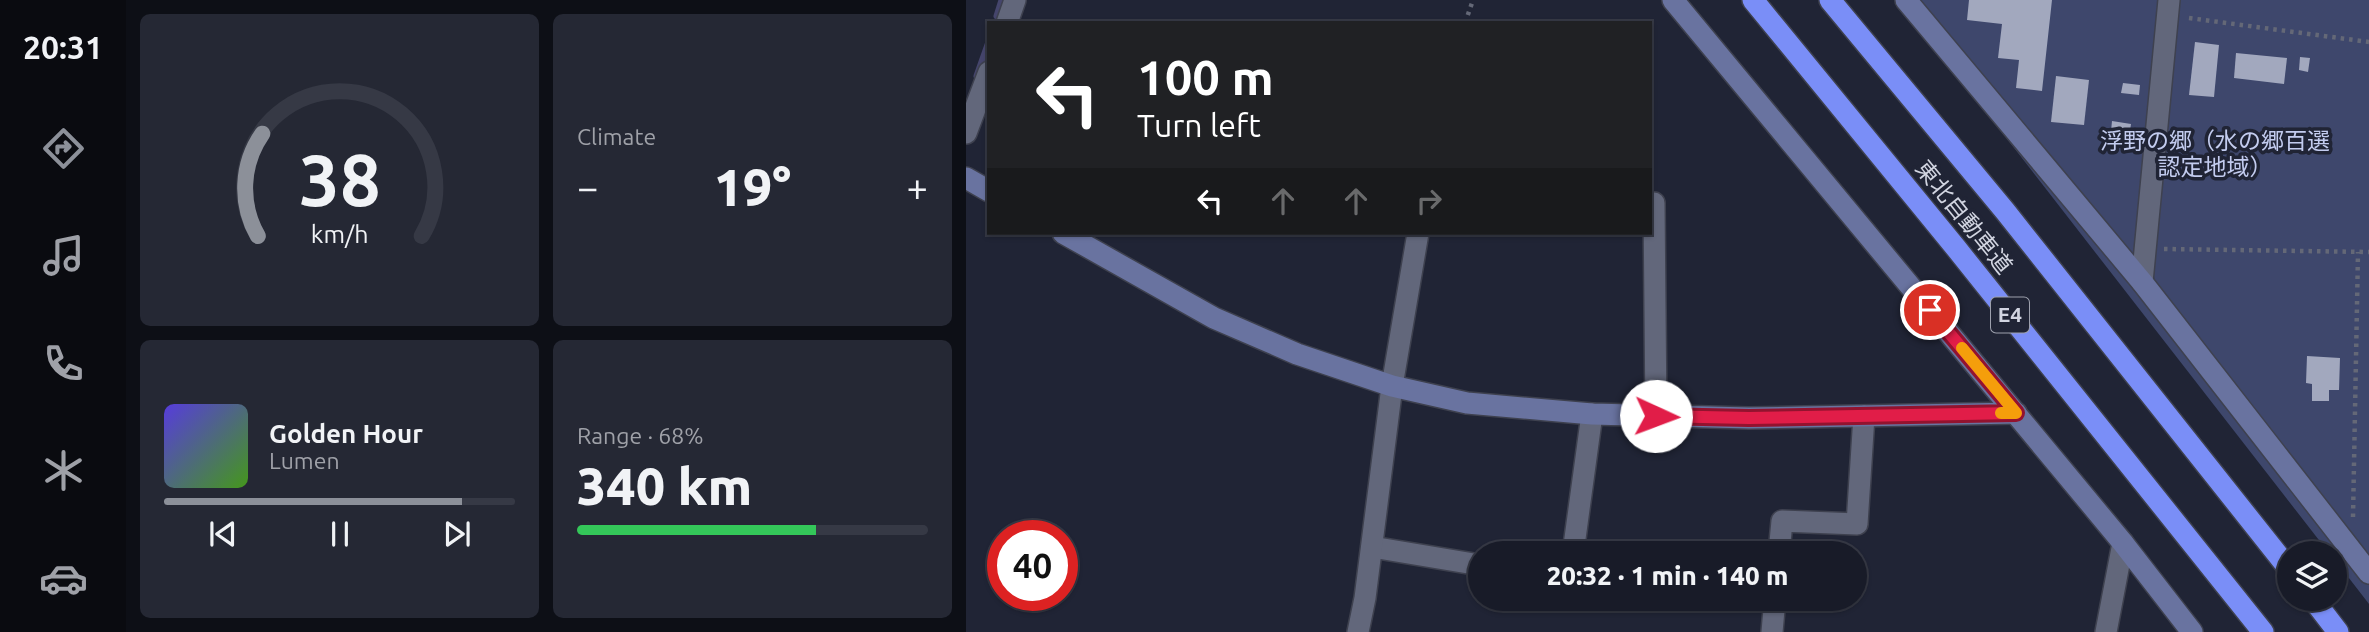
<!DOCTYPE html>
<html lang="en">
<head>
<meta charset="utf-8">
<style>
	:root { --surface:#181b28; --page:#252834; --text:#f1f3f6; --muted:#9fa1a8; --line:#363945; --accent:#8c9099 }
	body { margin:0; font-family:Ubuntu,"Noto Sans JP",sans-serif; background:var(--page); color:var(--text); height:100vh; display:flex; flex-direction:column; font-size:26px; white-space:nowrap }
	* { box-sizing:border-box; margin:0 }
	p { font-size:23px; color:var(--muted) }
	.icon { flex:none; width:38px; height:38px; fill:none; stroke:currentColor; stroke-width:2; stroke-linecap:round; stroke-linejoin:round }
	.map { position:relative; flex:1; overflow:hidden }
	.panel { display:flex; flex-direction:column; gap:14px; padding:14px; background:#0d0f16; width:840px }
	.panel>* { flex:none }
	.hud { position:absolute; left:21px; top:21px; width:665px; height:214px; border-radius:0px; box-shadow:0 2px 5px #0004,0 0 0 2px var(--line); background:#202124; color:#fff; overflow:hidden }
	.tools { position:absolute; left:1311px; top:541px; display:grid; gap:14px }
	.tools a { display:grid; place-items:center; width:70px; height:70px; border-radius:50%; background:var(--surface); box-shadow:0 2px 5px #0004,0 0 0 2px var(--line); font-size:35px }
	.speed { position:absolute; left:21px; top:520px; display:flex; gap:14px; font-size:35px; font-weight:700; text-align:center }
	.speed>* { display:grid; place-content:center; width:91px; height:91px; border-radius:50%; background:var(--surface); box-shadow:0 2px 5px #0004,0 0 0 2px var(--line); line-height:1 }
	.speed .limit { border:10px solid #d22; background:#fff; color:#111 }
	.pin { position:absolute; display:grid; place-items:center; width:60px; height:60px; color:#fff; margin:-30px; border:4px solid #fff; border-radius:50%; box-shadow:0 2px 7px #0007 }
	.me { position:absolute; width:77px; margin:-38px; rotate:92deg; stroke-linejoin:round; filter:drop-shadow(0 0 5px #0008) }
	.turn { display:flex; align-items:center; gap:24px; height:147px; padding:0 35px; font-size:32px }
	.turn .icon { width:91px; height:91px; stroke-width:2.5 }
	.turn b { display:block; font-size:49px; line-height:60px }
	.lanes { display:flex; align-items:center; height:66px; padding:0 35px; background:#0003; justify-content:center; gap:35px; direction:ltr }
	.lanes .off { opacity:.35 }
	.big { font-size:52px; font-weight:800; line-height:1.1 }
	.panel .card { flex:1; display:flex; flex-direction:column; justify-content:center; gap:10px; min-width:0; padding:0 24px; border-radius:10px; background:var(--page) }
	.panel .dial { align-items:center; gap:0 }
	.dial svg { height:182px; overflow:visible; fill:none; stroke:var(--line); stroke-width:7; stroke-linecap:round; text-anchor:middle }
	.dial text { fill:var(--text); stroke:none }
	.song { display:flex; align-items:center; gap:21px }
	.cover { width:84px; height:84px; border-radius:10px; background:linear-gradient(135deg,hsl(250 70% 55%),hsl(100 70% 35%)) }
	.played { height:7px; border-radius:4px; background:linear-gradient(90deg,var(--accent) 85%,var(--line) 85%) }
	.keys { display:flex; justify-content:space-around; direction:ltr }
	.heat { display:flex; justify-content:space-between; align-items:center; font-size:38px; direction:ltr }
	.charge { height:10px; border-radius:5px; background:linear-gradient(90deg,#34c759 68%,var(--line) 0) }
	.panel .tiles { flex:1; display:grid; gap:14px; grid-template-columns:repeat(2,1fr) }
	.trip { position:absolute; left:502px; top:541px; width:399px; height:70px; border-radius:35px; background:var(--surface); box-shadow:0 2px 5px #0004,0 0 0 2px var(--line); font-weight:800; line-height:70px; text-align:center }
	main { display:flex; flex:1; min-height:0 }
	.tabs { display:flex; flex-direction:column; width:126px; justify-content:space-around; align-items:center; background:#0a0b10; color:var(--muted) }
	.tabs .icon { width:49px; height:49px }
	.tabs .on { color:var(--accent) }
	.tabs b { font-size:32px; color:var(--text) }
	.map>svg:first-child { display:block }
	.green { fill:#3e476c }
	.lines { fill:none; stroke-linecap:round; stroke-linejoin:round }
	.stream { stroke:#45456c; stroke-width:7 }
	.building { fill:#a2a8be }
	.street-casing { stroke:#3e414f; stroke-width:24 }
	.secondary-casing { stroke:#3e414f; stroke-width:24 }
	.highway-casing { stroke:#3e414f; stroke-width:24 }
	.path { stroke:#646877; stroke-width:4.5; stroke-dasharray:3.5 5; stroke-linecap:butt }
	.street { stroke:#62677b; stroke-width:21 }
	.secondary { stroke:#6973a0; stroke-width:21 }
	.highway { stroke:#7a8ef7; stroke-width:21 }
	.route-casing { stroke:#92132f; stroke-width:18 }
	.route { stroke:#e11d48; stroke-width:12 }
	.slow { stroke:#f59e0b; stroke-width:12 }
	.labels { text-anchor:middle; stroke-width:7; stroke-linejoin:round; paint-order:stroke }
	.shield { fill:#202435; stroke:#9da0ad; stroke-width:2 }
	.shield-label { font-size:21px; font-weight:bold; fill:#d2d5e1 }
	.park-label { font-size:23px; fill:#c3ccef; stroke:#202435 }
	.street-label { font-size:23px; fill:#d2d5e1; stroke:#202435 }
</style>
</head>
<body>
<main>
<nav class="tabs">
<b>20:31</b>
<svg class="icon on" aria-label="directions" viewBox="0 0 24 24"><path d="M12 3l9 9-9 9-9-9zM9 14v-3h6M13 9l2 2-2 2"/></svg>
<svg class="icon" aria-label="music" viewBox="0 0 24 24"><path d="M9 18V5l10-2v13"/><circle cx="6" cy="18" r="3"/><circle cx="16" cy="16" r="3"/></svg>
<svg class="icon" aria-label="phone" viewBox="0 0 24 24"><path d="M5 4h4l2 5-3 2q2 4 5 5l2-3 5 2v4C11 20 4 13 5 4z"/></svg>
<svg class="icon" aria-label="climate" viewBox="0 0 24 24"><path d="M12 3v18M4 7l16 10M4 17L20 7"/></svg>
<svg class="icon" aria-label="car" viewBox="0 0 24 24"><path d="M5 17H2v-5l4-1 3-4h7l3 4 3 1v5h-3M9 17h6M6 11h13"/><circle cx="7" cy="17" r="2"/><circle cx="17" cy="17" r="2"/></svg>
</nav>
<section class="panel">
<div class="tiles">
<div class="card dial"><svg viewBox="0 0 100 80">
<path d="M14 69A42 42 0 1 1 86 69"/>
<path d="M14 69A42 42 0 0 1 16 24" stroke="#8c9099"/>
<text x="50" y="56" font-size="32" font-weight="700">38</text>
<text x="50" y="72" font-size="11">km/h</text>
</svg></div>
<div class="card"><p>Climate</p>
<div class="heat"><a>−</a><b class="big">19°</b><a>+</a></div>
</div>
<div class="card">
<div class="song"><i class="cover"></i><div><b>Golden Hour</b><p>Lumen</p></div></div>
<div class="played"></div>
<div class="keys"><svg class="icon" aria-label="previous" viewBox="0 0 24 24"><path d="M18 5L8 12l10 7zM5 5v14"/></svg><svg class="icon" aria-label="pause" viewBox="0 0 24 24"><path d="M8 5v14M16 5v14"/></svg><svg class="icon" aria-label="next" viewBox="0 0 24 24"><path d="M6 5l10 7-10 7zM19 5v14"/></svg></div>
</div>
<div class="card"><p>Range · 68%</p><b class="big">340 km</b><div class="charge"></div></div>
</div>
</section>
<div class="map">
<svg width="1403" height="632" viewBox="0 0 1403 632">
	<rect width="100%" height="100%" fill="#202435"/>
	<!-- green -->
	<polygon class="green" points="933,0 1403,0 1403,604 1369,560 1368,553 1363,553"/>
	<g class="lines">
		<!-- stream -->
		<g class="stream">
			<polyline points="31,16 36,0"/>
			<polyline points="11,76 23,42"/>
		</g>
	</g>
	<!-- building -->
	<g class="building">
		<polygon points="1003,0 1086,0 1076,91 1050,88 1053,60 1032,58 1036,24 1001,20"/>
		<polygon points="1229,42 1253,45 1248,97 1223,95"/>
		<polygon points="1270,53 1321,58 1318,84 1268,78"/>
		<polygon points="1334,57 1344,58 1342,72 1333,70"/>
		<polygon points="1090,76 1123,80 1118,125 1085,122"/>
		<polygon points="1157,83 1174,85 1173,95 1155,93"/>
		<polygon points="1146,121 1165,124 1162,144 1144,142"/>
		<polygon points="1341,356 1374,358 1373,390 1363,390 1363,401 1346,401 1346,384 1340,383"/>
	</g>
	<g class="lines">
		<!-- street casing -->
		<g class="street-casing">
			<g id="street">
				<polyline points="41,23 49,0"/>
				<polyline points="0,133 23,72"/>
				<polyline points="684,203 688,203 690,416"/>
				<polyline points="1176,282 1203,0"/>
				<polyline points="406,547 514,565"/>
				<polyline points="607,553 626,414"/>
				<polyline points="813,553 816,521 891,524 898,416"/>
				<polyline points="392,632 399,598 426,386 452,233"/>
				<polyline points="806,632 809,598"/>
				<polyline points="1140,632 1157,543"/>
			</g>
		</g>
		<!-- secondary casing -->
		<g class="secondary-casing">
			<g id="secondary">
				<polyline points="707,0 1157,543 1226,632"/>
				<polyline points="940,0 1176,282 1403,573"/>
				<polyline points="0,178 23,191"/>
				<polyline points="97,233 248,318 331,354 426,386 501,403 626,414 783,418 1050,413"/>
			</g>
		</g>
		<!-- highway casing -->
		<g class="highway-casing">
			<g id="highway">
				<polyline points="787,0 990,248 1297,632"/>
				<polyline points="864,0 1039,211 1323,569"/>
				<polyline points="1346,598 1372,632"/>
			</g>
		</g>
		<!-- path -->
		<g class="path">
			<polyline points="1223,18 1403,42"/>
			<polyline points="499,23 507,0"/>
			<polyline points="1198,249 1403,252"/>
			<polyline points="1387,517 1392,252"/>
		</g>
		<!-- street -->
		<use href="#street" class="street"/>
		<!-- secondary -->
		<use href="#secondary" class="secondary"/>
		<!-- highway -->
		<use href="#highway" class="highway"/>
	</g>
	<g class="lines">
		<!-- route casing -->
		<g class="route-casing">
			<polyline id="route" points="690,416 783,418 1050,413 964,310"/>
		</g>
		<!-- route -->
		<use href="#route" class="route"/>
		<!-- slow -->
		<polyline class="slow" points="996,348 1050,413 1035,413"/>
	</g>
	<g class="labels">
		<!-- shield labels -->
		<rect class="shield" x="1025" y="297.5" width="38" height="35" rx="5"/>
		<g class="shield-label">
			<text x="1044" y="322">E4</text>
		</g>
		<!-- park labels -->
		<g class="park-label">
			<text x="1249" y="149">浮野の郷（水の郷百選<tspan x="1249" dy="26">認定地域）</tspan></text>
		</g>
		<!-- street labels -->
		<g class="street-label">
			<text transform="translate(998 217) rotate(51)" y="8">東北自動車道</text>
		</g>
	</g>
</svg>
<div class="tools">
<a><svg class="icon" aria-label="layers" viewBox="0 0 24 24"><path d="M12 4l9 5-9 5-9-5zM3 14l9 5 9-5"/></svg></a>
</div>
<div class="speed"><div class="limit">40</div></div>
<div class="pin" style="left:964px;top:310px;background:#d93025"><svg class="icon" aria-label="arrive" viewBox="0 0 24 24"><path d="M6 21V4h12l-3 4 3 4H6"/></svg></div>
<svg class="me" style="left:690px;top:416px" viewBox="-20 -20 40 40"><circle r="19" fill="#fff"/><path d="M0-13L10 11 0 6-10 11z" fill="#e11d48"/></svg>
<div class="trip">20:32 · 1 min · 140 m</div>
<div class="hud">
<div class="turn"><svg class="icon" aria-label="left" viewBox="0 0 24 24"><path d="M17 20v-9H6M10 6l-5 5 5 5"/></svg><div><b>100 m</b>Turn left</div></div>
<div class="lanes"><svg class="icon" aria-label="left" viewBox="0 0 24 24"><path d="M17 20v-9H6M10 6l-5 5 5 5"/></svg><svg class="icon off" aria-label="ahead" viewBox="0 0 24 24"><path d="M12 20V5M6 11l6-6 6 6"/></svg><svg class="icon off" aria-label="ahead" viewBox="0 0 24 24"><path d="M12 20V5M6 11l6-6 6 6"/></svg><svg class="icon off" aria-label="right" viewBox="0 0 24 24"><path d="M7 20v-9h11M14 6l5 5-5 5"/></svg></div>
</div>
</div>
</main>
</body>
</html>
